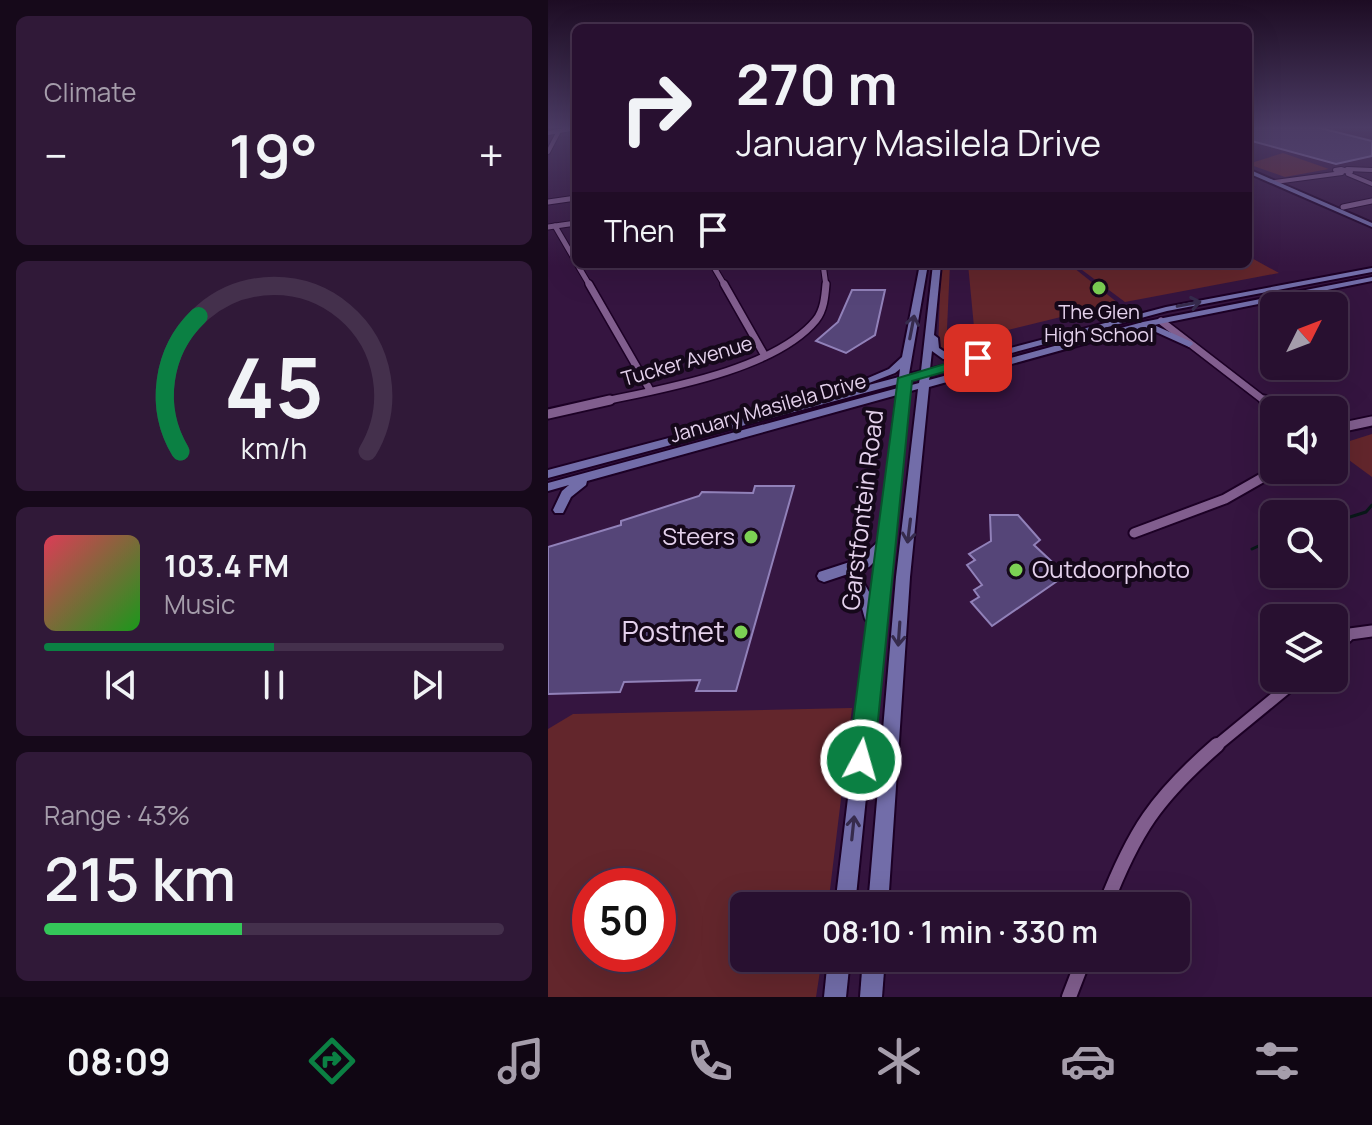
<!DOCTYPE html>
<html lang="en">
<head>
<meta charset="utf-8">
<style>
	:root { --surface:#281030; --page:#301938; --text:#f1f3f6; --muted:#a59dab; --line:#44304c; --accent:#0b8043 }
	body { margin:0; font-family:Manrope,sans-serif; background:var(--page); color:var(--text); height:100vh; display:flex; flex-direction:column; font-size:30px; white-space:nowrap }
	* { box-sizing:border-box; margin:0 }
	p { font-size:26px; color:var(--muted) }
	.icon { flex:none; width:44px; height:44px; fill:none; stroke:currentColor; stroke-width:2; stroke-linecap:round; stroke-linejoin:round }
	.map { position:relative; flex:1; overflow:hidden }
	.panel { display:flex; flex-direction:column; gap:16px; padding:16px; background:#16091a; width:548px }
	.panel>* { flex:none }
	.guide { position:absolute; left:24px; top:24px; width:680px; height:244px; border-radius:12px; box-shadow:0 8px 32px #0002,0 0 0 2px var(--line); background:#281030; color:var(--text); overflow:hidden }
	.needle { width:52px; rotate:48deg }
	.tools { position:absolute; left:712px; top:292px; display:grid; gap:16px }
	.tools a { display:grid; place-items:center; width:88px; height:88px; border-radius:12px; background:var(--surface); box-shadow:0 8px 32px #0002,0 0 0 2px var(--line); font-size:40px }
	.speed { position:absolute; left:24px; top:868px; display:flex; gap:16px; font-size:40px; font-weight:700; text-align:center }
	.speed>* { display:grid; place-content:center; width:104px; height:104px; border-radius:50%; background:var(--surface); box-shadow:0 8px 32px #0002,0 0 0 2px var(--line); line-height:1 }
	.speed .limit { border:12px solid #d22; background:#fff; color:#111 }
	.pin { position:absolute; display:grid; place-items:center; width:68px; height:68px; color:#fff; margin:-34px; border-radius:16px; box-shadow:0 4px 12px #0006 }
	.me { position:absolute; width:88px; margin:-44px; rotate:6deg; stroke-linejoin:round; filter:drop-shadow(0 0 6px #0008) }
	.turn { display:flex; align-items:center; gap:28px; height:168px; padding:0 32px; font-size:36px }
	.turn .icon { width:104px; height:104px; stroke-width:2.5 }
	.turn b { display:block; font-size:56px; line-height:68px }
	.then { display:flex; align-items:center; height:76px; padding:0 32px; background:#0003; gap:16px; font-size:30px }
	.big { font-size:60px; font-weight:600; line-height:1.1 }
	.panel .card { flex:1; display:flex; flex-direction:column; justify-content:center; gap:12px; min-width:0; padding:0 28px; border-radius:12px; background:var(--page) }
	.panel .dial { align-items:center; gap:0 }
	.dial svg { height:208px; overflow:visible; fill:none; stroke:var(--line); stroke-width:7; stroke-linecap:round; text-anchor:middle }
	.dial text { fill:var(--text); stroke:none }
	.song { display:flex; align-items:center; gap:24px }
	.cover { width:96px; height:96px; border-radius:12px; background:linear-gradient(135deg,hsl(350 70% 55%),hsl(120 70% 35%)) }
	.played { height:8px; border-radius:4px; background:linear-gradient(90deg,var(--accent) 50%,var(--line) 50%) }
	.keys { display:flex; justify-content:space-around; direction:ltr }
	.heat { display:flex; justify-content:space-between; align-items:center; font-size:44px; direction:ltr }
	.charge { height:12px; border-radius:6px; background:linear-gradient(90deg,#34c759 43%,var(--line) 0) }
	.trip { position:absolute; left:182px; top:892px; width:460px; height:80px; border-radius:12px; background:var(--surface); box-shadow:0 8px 32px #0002,0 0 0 2px var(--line); font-weight:600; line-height:80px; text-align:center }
	.menu { display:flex; height:128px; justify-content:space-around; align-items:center; background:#100613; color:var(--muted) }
	.menu .icon { width:56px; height:56px }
	.menu .on { color:var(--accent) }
	.menu b { font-size:36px; color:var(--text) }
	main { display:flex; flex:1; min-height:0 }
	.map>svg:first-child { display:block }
	.green { fill:#63262c; fill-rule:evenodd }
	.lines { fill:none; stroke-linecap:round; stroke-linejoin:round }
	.stream { stroke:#091819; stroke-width:3 }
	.building { fill:#554578; stroke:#9181b9; stroke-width:2 }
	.street-far5-casing { stroke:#1c0025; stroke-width:6 }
	.street-far4-casing { stroke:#1c0025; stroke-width:7 }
	.street-far3-casing { stroke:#1c0025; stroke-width:10 }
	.street-far2-casing { stroke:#1c0025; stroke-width:13 }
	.street-far1-casing { stroke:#1c0025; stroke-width:15 }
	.street-casing { stroke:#1c0025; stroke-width:18 }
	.secondary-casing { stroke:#1c0025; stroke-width:4 }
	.street-far5 { stroke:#815e8e; stroke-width:4 }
	.street-far4 { stroke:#815e8e; stroke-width:5 }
	.street-far3 { stroke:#815e8e; stroke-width:7 }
	.street-far2 { stroke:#815e8e; stroke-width:9 }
	.street-far1 { stroke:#815e8e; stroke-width:11 }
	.street { stroke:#815e8e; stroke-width:14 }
	.secondary { fill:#726da9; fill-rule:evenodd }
	.oneway { stroke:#362b4c }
	.route { fill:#0b8043; stroke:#07532c; stroke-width:2 }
	.poi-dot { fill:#7cd154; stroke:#15081a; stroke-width:3 }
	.labels { text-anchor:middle; stroke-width:8; stroke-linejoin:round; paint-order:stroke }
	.far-poi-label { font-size:20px; fill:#e5d2ed; stroke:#15081a }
	.far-street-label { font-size:20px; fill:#e5d2ed; stroke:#15081a }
	.street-label { font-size:24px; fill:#e5d2ed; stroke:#15081a }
	.poi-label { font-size:24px; fill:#e5d2ed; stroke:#15081a; text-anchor:end }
	.near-poi-label { font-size:28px; fill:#e5d2ed; stroke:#15081a; text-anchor:end }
</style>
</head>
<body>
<main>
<section class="panel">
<div class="card"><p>Climate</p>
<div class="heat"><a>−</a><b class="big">19°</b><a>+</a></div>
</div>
<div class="card dial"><svg viewBox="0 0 100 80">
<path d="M14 69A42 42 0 1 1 86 69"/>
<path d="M14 69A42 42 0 0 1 21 17" stroke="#0b8043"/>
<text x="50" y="56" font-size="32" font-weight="700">45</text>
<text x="50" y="72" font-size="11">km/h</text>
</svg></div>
<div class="card">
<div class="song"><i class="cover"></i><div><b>103.4 FM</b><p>Music</p></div></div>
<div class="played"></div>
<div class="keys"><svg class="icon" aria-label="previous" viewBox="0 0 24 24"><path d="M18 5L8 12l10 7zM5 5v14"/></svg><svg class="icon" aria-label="pause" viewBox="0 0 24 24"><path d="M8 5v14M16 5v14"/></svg><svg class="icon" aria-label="next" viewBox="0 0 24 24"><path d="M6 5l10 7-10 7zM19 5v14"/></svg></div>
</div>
<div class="card"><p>Range · 43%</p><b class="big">215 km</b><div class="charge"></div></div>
</section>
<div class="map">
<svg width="824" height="997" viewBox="0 0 824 997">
	<rect width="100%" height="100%" fill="#351540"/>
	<!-- green -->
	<g class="green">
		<polygon points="735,153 781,169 737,177 700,164"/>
		<polygon points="700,256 731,273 577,302 526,264 700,264"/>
		<polygon points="402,264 398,350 395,354 390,350 393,265"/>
		<polygon points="420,264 521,264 570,303 448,333 426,327"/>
		<polygon points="824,434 824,477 786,449 786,446"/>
		<path d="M304,708L280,906H196V958H274L268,997H0V729L25,714ZM42,886H110V954H42Z"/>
	</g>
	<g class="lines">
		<!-- stream -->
		<g class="stream">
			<polyline points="786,522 818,512 824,505"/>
			<polyline points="704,549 726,539"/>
		</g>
	</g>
	<!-- building -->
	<g class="building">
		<polygon points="700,127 768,127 824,141 824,156 788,164 700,140"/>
		<polygon points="304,290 337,290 327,335 298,353 268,341 290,322"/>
		<polygon points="207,486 246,486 188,691 148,691 152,680 76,682 72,692 0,694 0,547 73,525 73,521 151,496 154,492 205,493"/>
		<polygon points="442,515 470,515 492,540 486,545 518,575 444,626 423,602 431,597 426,590 434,585 419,565 427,560 421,554 443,541"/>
	</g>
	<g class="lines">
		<!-- street-far5 casing -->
		<g class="street-far5-casing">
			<g id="street-far5">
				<polyline points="0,133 28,128"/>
				<polyline points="0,152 11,131"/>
				<polygon points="793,169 803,172 787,170"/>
				<polyline points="799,169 824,170"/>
				<polyline points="800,174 824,184"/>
				<polyline points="727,182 794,173"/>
			</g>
		</g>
		<!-- street-far4 casing -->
		<g class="street-far4-casing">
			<g id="street-far4">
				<polyline points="0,202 28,198"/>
				<polyline points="795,207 824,201"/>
				<polyline points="7,226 28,262"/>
				<polyline points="0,227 28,223"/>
				<polyline points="29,264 42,286"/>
				<polyline points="164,264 177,286"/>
				<polyline points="275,264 278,286"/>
			</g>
		</g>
		<!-- street-far3 casing -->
		<g class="street-far3-casing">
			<g id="street-far3">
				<polyline points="41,284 102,390"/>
				<polyline points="176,284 217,356"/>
				<polyline points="613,321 718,402"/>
				<path d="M52,402C114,389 227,370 268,320C276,310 277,296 278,284"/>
			</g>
		</g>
		<!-- street-far2 casing -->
		<g class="street-far2-casing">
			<g id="street-far2">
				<polyline points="716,400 728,410"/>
				<polyline points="0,414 62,400"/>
				<polyline points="786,429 824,421"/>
				<polyline points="586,533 677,499 728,470"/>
			</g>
		</g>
		<!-- street-far1 casing -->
		<g class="street-far1-casing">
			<g id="street-far1">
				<polyline points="786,648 802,634 824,631"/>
				<polyline points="667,747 751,678"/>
			</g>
		</g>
		<!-- street casing -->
		<g class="street-casing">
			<g id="street">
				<path d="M557,906C586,831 608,798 669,745"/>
				<polyline points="521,997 536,958"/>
			</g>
		</g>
		<!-- secondary casing -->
		<g class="secondary-casing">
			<g id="secondary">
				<polygon points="700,169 824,223 824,227 700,173"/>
				<path d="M372,264H380L361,374L373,371L385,264H393L386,335L390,338L391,348L400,354L417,355L421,359L618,307L824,268V272L619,311L382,375L381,380L595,322L824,277V281L606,325L644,342L645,344L641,347L597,327L381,387L362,577L340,906H320L348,577L370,389L359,392L307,906H287L321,624L317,619L311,597L298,577L300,574L276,582L271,580L269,576L271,572L311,559L331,541L349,395L39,481L38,485L23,497L15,513H7L5,510L14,491L21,485L0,491V483L350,388V384L0,478V470L351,377L352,369L347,373L321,383L318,384L313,381L341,369L354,357ZM384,351L395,359L413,361L382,369ZM372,378L371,383L360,386V381ZM329,559L324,597L310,573L306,572L321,567Z"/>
				<polygon points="280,958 302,958 298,997 276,997"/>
				<polygon points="315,958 337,958 334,997 312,997"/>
			</g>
		</g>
		<!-- street-far5 -->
		<use href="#street-far5" class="street-far5"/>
		<!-- street-far4 -->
		<use href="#street-far4" class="street-far4"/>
		<!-- street-far3 -->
		<use href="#street-far3" class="street-far3"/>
		<!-- street-far2 -->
		<use href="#street-far2" class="street-far2"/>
		<!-- street-far1 -->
		<use href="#street-far1" class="street-far1"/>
		<!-- street -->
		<use href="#street" class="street"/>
		<!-- secondary -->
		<use href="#secondary" class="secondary"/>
	</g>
	<!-- one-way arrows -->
	<defs><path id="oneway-shaft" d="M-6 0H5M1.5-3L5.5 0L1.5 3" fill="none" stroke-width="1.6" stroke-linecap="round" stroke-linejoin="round" transform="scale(2)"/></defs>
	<g class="oneway">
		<use href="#oneway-shaft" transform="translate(641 304) rotate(-11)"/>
		<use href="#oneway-shaft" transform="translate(364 327) rotate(-79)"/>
		<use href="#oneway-shaft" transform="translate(361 531) rotate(97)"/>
		<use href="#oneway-shaft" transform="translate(351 634) rotate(94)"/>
		<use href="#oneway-shaft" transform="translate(305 828) rotate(-84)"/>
	</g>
	<!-- sky -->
	<linearGradient id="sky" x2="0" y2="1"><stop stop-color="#1d0c23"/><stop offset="0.48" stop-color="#4b3b64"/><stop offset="1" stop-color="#4b3b64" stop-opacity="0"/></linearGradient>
	<rect width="824" height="266" fill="url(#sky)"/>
	<!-- route -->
	<polygon class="route" points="430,354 435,355 435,361 364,381 326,760 322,770 313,773 304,770 300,760 350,378"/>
	<!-- markers -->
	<g class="poi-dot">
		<circle cx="551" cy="288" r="8"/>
		<circle cx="203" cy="537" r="8"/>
		<circle cx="468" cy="570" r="8"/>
		<circle cx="193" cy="632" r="8"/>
	</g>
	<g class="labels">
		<!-- far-poi labels -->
		<g class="far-poi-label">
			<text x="551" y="319">The Glen<tspan x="551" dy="23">High School</tspan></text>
		</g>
		<!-- far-street labels -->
		<g class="far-street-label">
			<text transform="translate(139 361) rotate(-16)" y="7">Tucker Avenue</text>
			<text transform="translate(220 408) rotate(-16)" y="7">January Masilela Drive</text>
		</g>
		<!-- street labels -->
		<g class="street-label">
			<text transform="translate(315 510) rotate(-83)" y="8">Garstfontein Road</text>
		</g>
		<!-- poi labels -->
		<g class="poi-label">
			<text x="187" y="545">Steers</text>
			<text x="484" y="578" text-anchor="start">Outdoorphoto</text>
		</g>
		<!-- near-poi labels -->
		<g class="near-poi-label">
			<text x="177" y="642">Postnet</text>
		</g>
	</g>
</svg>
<div class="tools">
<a><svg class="needle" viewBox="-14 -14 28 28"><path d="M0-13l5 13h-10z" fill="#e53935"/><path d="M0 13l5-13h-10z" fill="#a59dab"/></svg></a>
<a><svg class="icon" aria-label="sound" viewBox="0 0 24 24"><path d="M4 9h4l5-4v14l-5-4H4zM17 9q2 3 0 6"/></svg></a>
<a><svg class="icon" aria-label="search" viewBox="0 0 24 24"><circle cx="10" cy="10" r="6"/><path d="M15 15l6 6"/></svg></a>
<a><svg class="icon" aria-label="layers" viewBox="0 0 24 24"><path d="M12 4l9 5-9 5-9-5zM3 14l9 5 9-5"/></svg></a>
</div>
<div class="speed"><div class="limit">50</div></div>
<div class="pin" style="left:430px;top:358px;background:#d93025"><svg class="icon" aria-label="arrive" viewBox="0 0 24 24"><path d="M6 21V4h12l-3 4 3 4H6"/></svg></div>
<svg class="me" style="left:313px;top:760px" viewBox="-20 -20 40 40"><circle r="17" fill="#0b8043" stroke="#fff" stroke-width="3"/><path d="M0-11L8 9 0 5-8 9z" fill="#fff"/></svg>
<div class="trip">08:10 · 1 min · 330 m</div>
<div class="guide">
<div class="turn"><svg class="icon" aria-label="right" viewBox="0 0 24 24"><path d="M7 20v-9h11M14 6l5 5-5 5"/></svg><div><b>270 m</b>January Masilela Drive</div></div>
<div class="then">Then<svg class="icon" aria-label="arrive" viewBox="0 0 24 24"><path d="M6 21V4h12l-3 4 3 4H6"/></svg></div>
</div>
</div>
</main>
<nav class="menu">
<b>08:09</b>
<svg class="icon on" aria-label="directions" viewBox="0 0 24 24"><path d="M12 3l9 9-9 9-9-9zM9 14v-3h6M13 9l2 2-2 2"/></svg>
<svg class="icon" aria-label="music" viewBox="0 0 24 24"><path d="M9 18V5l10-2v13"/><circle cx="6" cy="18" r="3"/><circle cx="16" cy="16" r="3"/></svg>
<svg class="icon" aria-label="phone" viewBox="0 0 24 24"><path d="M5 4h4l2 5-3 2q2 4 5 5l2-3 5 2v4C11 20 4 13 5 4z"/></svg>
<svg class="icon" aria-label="climate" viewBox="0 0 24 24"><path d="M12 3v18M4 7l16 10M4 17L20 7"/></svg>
<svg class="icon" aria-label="car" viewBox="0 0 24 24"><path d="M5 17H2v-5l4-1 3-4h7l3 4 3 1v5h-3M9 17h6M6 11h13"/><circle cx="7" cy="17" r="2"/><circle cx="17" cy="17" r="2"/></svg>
<svg class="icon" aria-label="filters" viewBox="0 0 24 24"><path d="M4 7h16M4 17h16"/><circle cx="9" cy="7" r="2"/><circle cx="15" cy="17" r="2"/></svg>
</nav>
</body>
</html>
